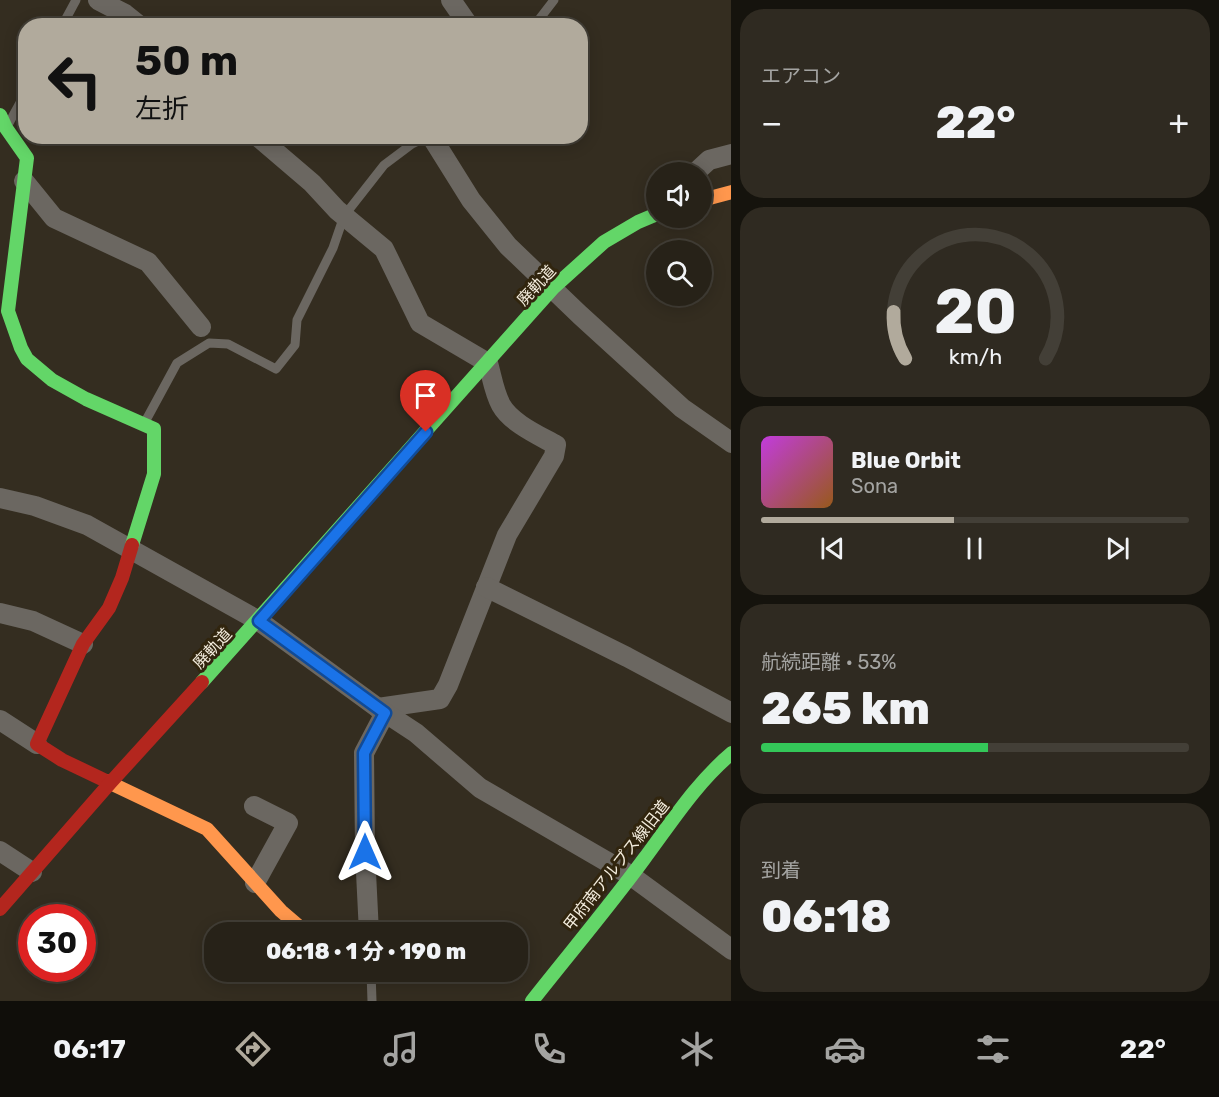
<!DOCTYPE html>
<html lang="ja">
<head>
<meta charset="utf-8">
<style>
	:root { --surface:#272218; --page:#2f2a21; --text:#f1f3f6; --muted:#a4a4a2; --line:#433f37; --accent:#b1aa9c }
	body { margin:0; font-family:Rubik,"Noto Sans JP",sans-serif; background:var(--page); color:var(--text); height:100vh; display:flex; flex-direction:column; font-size:22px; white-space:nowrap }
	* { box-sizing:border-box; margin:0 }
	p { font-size:20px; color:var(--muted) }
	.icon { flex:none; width:33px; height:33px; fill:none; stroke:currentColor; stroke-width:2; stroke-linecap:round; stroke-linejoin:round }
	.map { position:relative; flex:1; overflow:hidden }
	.side { display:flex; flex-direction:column; gap:9px; padding:9px; background:#15130d; width:488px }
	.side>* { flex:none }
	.top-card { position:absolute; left:18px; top:18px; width:570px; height:126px; border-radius:24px; box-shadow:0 3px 15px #0003,0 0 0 2px var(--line); background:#b1aa9c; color:#111; overflow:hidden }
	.fabs { position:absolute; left:646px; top:162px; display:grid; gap:12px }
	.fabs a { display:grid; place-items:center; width:66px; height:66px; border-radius:50%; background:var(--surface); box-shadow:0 3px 15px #0003,0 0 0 2px var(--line); font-size:30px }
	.speed { position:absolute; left:18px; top:904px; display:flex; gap:12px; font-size:30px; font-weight:700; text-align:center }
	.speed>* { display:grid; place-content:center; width:78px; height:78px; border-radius:50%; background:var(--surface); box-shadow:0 3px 15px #0003,0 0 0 2px var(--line); line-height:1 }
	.speed .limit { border:9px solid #d22; background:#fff; color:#111 }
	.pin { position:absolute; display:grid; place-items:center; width:51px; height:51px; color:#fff; margin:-62px -26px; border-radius:50% 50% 50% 0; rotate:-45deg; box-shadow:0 0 6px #0007 }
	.pin .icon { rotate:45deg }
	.me { position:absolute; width:66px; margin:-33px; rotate:0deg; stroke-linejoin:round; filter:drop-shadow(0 0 4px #0008) }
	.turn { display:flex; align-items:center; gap:21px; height:126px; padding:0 18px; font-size:27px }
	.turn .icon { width:78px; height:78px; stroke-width:2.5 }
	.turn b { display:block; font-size:42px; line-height:51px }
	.big { font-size:45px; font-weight:800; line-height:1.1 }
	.side .widget { flex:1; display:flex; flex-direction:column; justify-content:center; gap:9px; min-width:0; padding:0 21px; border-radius:24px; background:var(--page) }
	.side .dial { align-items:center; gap:0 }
	.dial svg { height:156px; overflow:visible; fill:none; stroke:var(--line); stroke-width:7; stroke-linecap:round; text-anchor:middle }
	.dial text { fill:var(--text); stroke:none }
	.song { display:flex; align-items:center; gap:18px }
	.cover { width:72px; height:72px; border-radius:9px; background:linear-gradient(135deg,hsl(290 70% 55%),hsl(30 70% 35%)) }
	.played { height:6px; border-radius:3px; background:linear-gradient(90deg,var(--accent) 45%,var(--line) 45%) }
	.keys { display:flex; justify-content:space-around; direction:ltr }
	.heat { display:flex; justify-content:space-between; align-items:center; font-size:33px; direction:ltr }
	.charge { height:9px; border-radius:4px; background:linear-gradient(90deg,#34c759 53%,var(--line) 0) }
	.trip { position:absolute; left:204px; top:922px; width:324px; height:60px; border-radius:24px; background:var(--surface); box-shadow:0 3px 15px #0003,0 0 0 2px var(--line); font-weight:800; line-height:60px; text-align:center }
	.menu { display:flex; height:96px; justify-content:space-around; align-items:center; background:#100e0a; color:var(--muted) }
	.menu .icon { width:42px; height:42px }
	.menu .on { color:var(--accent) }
	.menu b { font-size:27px; color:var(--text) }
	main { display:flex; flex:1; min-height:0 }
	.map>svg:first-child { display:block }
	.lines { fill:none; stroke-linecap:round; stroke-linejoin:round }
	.lane { stroke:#6b6761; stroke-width:9 }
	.street { stroke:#6b6761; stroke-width:20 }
	.fast { stroke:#63d668; stroke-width:14 }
	.slow { stroke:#ff974d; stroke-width:14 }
	.jam { stroke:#b3261e; stroke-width:14 }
	.route-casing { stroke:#114b97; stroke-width:15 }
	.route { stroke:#1a73e8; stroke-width:10 }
	.labels { text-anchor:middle; stroke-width:6; stroke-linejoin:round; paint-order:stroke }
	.street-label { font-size:16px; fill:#f4edde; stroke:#31250e }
</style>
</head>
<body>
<main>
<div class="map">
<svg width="732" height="1001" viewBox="0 0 732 1001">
	<rect width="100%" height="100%" fill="#342d20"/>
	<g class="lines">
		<!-- lane -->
		<g class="lane">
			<polyline points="62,26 76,0"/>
			<polyline points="534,26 554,0"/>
			<polyline points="9,123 26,92"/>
			<polyline points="145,422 177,363 209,343 228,344 276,369 295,345 297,320 333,248 344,216 384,165 412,144 428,136"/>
			<polyline points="371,972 372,1001"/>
		</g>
		<!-- street -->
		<g class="street">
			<polyline points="98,0 125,14 140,26"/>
			<polyline points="451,0 469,26"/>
			<path d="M257,136L312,183L337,210L384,249L420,323L488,363C492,377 494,392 501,405C511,423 538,435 556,445L554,456L507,535L448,685L440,699L378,708"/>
			<polyline points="431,136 471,200 508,246 580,315 682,408 732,443"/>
			<polyline points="696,172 709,160 732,154"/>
			<polyline points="24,181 54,218 148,262 201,327"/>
			<polyline points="0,498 35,506 87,525 259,621 378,708 416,733 480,788 630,875 732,950"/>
			<polyline points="486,587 627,657 732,713"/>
			<polyline points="0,613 33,621 83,644"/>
			<polyline points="0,720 37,744"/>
			<polyline points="254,806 288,823 255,883"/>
			<polyline points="0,851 32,872"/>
			<polyline points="369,933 365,852 364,753 385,713"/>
		</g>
		<!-- fast -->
		<g class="fast">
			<polyline points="0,115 6,128 27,158 8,311 21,348 27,359 52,380 86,399 154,429 154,474 132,545"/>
			<polyline points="202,682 553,288 604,242 638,222 657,214"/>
			<path d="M532,1001C569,954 608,908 644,859C671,823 696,783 732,753"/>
		</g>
		<!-- slow -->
		<g class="slow">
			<polyline points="702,200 732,192"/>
			<polyline points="106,781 207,829 281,911 302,929 312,933"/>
		</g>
		<!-- jam -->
		<g class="jam">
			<polyline points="106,781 62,760 37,744 83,644 109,608 122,578 132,545"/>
			<polyline points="0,909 111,782 202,682"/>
		</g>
	</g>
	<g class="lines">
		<!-- route casing -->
		<g class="route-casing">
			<polyline id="route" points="365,852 364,753 385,713 259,621 426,432"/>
		</g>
		<!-- route -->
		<use href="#route" class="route"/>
	</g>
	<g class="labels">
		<!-- street labels -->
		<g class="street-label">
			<text transform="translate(536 285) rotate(-47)" y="6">廃軌道</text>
			<text transform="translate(212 648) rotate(-47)" y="6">廃軌道</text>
			<text transform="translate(616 865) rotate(-52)" y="6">甲府南アルプス線旧道</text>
		</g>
	</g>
</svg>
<div class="fabs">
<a><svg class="icon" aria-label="sound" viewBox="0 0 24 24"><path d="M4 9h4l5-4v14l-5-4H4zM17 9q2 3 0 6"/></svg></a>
<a><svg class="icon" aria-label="search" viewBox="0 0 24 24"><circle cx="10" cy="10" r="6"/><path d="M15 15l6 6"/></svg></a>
</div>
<div class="speed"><div class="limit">30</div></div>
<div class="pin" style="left:426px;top:432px;background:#d93025"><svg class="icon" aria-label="arrive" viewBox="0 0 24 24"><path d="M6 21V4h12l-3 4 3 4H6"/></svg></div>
<svg class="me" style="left:365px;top:852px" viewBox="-20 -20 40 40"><path d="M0-17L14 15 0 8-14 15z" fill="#1a73e8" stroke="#fff" stroke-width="4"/></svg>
<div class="trip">06:18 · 1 分 · 190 m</div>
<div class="top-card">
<div class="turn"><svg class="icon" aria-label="left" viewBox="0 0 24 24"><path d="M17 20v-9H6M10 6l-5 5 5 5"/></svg><div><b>50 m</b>左折</div></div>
</div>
</div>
<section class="side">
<div class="widget"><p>エアコン</p>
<div class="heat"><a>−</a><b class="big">22°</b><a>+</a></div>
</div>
<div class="widget dial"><svg viewBox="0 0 100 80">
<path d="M14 69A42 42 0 1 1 86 69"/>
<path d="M14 69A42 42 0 0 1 8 45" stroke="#b1aa9c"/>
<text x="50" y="56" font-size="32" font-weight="700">20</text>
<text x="50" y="72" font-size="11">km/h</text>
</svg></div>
<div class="widget">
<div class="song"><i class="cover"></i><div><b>Blue Orbit</b><p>Sona</p></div></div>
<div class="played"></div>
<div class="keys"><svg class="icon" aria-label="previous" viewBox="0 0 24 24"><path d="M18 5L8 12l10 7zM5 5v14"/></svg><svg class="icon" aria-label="pause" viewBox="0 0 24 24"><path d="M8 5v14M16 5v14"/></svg><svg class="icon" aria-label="next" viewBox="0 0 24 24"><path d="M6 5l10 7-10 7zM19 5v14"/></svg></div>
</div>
<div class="widget"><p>航続距離 · 53%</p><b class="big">265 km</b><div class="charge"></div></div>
<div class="widget"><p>到着</p><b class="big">06:18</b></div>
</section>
</main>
<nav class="menu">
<b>06:17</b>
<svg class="icon on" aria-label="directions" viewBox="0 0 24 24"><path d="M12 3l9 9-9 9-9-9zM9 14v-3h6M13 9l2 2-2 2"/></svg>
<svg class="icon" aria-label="music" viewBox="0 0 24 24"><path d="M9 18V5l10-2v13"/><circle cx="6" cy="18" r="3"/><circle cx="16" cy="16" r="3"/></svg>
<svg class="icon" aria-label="phone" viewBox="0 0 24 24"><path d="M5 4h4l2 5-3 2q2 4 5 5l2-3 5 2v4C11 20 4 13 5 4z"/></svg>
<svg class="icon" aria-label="climate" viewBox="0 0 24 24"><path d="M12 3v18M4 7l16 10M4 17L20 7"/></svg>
<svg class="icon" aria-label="car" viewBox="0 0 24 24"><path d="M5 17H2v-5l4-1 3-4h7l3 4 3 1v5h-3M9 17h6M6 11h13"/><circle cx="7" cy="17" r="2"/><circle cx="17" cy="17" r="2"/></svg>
<svg class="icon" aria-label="filters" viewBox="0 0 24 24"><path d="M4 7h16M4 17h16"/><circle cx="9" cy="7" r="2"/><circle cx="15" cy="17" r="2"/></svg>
<b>22°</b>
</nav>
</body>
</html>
